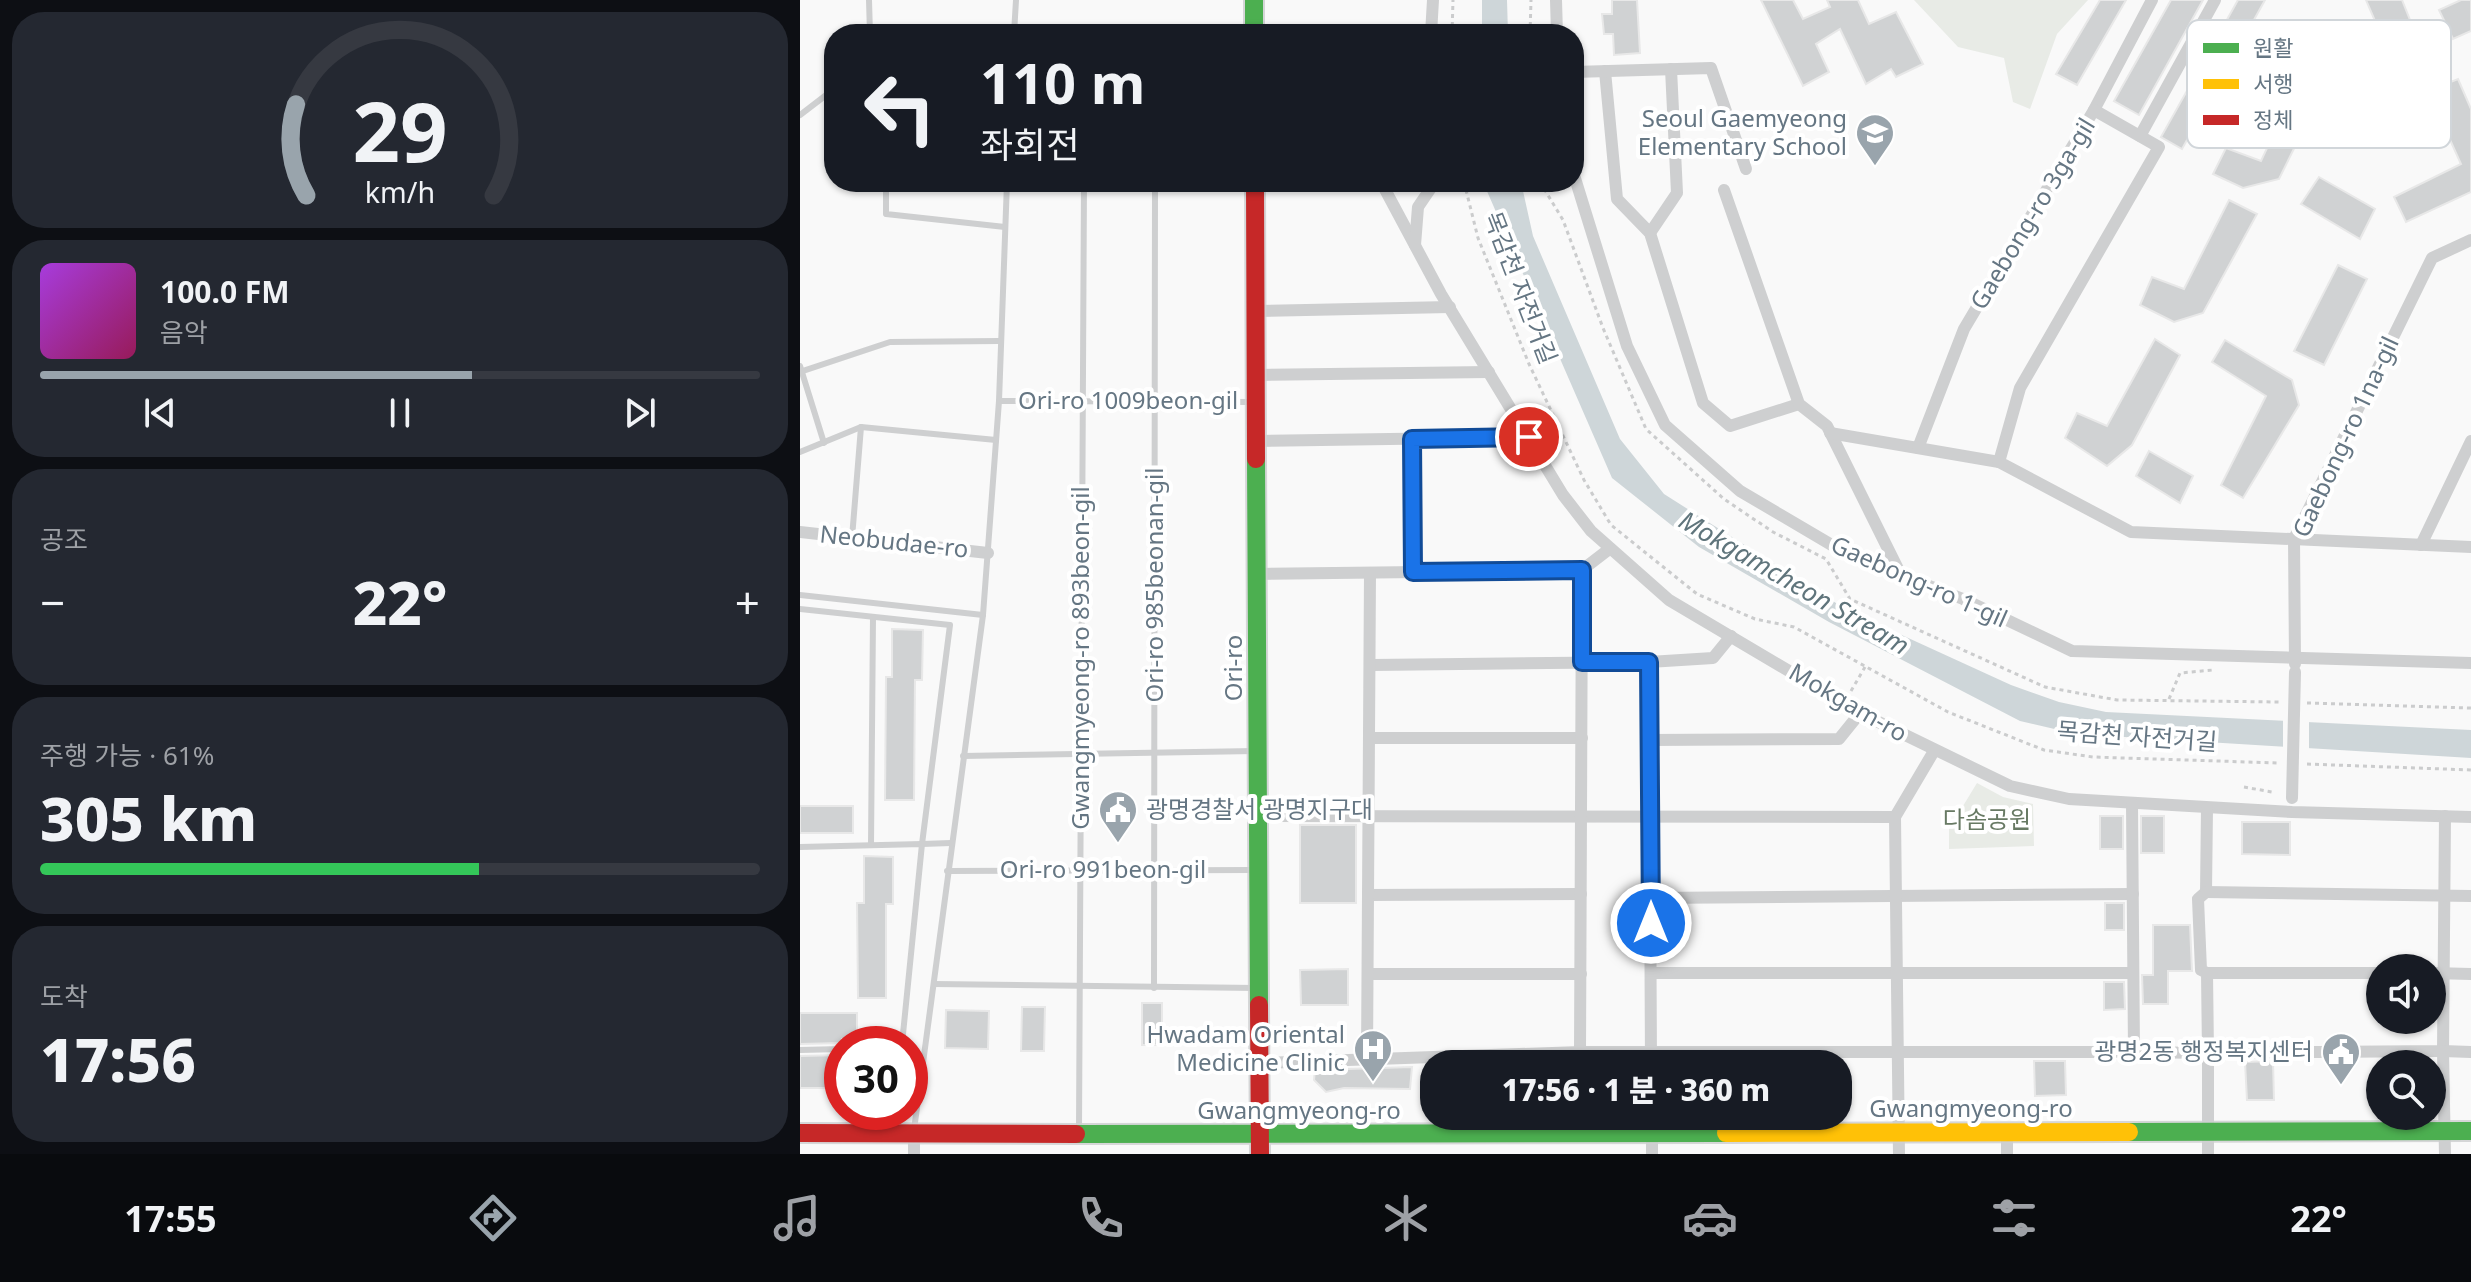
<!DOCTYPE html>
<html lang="ko">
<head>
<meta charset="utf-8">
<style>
	:root { --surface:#171b24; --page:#242831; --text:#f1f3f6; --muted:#9ea1a6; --line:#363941; --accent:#99a4ac }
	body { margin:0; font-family:"Noto Sans","Noto Sans KR",sans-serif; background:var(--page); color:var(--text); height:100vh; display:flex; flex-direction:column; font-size:30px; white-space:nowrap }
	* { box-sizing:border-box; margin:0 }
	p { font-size:26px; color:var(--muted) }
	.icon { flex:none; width:44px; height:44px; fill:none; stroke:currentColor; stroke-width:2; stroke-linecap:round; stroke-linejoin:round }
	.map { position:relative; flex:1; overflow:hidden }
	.side { display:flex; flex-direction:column; gap:12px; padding:12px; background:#0d0f14; width:800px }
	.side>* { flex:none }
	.top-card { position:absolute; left:24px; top:24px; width:760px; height:168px; border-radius:32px; box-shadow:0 2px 6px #0004; background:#171b24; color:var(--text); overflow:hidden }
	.controls { position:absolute; left:1566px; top:954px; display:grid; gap:16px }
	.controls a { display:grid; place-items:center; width:80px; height:80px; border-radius:50%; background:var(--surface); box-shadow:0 2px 6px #0004; font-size:40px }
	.speed { position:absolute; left:24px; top:1026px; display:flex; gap:16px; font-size:40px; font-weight:700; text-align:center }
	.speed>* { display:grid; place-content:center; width:104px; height:104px; border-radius:50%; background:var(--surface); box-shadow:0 2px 6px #0004; line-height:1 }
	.speed .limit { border:12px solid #d22; background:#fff; color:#111 }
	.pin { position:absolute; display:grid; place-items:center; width:68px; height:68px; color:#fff; margin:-34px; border:4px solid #fff; border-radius:50%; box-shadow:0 2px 8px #0007 }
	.me { position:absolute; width:88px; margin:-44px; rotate:0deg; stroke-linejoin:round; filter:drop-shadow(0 0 6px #0008) }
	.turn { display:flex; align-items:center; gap:28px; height:168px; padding:0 24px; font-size:36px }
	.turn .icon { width:104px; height:104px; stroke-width:2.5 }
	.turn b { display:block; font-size:56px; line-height:68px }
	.big { font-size:60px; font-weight:800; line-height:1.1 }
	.side .card { flex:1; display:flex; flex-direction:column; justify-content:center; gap:12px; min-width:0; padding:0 28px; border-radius:32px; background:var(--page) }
	.side .dial { align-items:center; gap:0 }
	.dial svg { height:208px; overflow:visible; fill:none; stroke:var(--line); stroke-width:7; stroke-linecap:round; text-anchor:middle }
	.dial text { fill:var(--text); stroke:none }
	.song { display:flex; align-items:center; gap:24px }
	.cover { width:96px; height:96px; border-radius:12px; background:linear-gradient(135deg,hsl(280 70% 55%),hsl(330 70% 35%)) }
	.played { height:8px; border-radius:4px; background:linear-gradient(90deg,var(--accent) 60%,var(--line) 60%) }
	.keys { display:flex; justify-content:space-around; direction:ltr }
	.heat { display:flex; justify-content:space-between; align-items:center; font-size:44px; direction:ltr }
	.charge { height:12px; border-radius:6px; background:linear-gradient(90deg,#34c759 61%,var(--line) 0) }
	.trip { position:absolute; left:620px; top:1050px; width:432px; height:80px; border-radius:32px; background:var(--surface); box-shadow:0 2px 6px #0004; font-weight:800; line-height:80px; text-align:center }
	.dock { display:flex; height:128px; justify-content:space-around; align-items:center; background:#090b0e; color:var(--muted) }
	.dock .icon { width:56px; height:56px }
	.dock .active { color:var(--accent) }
	.dock b { font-size:36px; color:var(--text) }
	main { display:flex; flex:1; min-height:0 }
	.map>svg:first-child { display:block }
	.green { fill:#e8ebe6 }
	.water { fill:#ced6d9 }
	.pier { fill:#f9f9f9 }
	.building { fill:#d0d2d3; stroke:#e8e8e8; stroke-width:2 }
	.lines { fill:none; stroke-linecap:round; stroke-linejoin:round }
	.fast-casing { stroke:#d5d6d7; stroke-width:22 }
	.slow-casing { stroke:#d5d6d7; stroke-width:22 }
	.jam-casing { stroke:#d5d6d7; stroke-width:22 }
	.path { stroke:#cbcccd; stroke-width:3; stroke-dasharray:4 4; stroke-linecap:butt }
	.lane { stroke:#cecfd0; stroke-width:6 }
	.street { stroke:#cecfd0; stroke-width:12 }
	.fast { stroke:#4caf50; stroke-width:18 }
	.slow { stroke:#ffc107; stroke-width:18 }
	.jam { stroke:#c62828; stroke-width:18 }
	.street-bridge { stroke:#cecfd0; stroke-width:12 }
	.route-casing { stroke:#114b97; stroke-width:20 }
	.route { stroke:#1a73e8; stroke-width:14 }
	.labels { text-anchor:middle; stroke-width:8; stroke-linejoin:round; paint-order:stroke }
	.poi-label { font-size:24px; fill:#657683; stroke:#fff; text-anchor:end }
	.street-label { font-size:24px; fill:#657683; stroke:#fff }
	.park-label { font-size:24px; fill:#687a64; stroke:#fff }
	.water-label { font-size:26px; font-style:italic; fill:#60757c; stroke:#fff }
	.key { fill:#fff; stroke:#d1d6da; stroke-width:2 }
	.key-label { font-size:22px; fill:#657683 }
</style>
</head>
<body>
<main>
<section class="side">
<div class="card dial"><svg viewBox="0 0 100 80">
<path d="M14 69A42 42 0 1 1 86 69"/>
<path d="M14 69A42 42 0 0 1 10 34" stroke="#99a4ac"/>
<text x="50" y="56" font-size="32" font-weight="700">29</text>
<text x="50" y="72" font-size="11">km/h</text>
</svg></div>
<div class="card">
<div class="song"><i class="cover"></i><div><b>100.0 FM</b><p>음악</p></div></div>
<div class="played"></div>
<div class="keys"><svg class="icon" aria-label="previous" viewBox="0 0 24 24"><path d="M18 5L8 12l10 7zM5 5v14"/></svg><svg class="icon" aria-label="pause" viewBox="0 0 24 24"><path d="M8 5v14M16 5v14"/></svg><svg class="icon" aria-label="next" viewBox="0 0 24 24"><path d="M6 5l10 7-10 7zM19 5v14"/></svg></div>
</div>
<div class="card"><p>공조</p>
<div class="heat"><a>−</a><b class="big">22°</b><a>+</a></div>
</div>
<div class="card"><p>주행 가능 · 61%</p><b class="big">305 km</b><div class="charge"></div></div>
<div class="card"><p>도착</p><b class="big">17:56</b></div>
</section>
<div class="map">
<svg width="1671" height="1154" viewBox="0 0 1671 1154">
	<rect width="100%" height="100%" fill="#f9f9f9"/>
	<!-- green -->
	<g class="green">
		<polygon points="1114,0 1288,0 1257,34 1230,109 1213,102 1204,58 1158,47"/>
		<polygon points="1177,783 1203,797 1233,804 1234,846 1149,849 1149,829"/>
	</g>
	<!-- water -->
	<g class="water">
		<polygon points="682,0 707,0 708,34 682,34"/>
		<polygon points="683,182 721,182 733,236 820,439 864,494 1047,610 1211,685 1259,702 1306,712 1671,730 1671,758 1276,734 1220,721 1029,622 899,547 812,478"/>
	</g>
	<!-- pier -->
	<polygon class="pier" points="1483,716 1509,717 1509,752 1483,751"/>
	<!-- building -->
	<g class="building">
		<polygon points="812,0 837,0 840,53 814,55 813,34 804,34 802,14 812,14"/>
		<polygon points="961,0 993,0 1003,19 1030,7 1027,0 1058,0 1069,24 1096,12 1123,64 1096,77 1091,69 1066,84 1040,29 1016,44 1029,72 1003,86"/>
		<polygon points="1300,0 1326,0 1277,85 1256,74"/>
		<polygon points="1371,0 1403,0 1339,115 1314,101"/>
		<polygon points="1438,0 1465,0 1382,149 1361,137"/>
		<polygon points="1566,0 1602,0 1618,40 1601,65 1529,99 1516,68 1582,37"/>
		<polygon points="1661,0 1671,0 1671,31 1653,39 1639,10"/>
		<polygon points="1658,79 1671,109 1671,192 1606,222 1594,197 1661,164 1628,91"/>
		<polygon points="1490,99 1513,110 1479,179 1443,188 1413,174 1426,148 1461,161"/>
		<polygon points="1519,177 1575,209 1560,239 1501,204"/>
		<polygon points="1429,200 1457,214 1403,313 1374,322 1340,305 1352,277 1384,289"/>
		<polygon points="1538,265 1567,279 1524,365 1494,351"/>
		<polygon points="1355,339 1380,355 1332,445 1307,466 1265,438 1277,413 1307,426"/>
		<polygon points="1425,340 1492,380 1499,405 1443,498 1421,485 1466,396 1412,362"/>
		<polygon points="1349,451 1393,476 1380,503 1336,476"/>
		<polygon points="92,629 123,630 122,680 115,680 114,800 85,800 86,677 92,677"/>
		<rect x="0" y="806" width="53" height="27"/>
		<rect x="1300" y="816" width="23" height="33"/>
		<rect x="1341" y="816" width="23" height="37"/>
		<polygon points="1442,822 1490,822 1490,855 1442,854"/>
		<rect x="500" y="825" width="56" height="78"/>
		<polygon points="64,856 93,857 93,904 86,904 86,998 58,998 57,903 64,903"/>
		<rect x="1305" y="903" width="19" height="27"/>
		<polygon points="1353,925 1390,925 1392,971 1368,971 1368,1004 1343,1004 1342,975 1353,975"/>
		<polygon points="548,969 548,1005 501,1005 500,970"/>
		<polygon points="1304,982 1324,982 1325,1009 1304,1010"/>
		<rect x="342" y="1003" width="20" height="42"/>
		<polygon points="222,1007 245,1007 244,1051 221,1051"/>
		<polygon points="146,1010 189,1011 188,1049 145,1048"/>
		<polygon points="0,1013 57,1013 57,1039 42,1039 42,1043 0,1044"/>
		<polygon points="42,1055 42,1088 0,1088 0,1056"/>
		<polygon points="1234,1061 1265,1061 1266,1095 1235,1096"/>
		<polygon points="1473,1061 1474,1100 1447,1100 1445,1062"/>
		<polygon points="612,1067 610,1089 544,1088 526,1092 514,1080 515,1070"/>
	</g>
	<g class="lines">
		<!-- fast casing -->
		<g class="fast-casing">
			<g id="fast">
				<polyline points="454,0 454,34"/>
				<polyline points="456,459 459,1005"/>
				<polyline points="1329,1132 1671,1131"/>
				<polyline points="276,1134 926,1133"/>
			</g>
		</g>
		<!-- slow casing -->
		<g class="slow-casing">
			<polyline id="slow" points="926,1133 1329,1132"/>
		</g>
		<!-- jam casing -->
		<g class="jam-casing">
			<g id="jam">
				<polyline points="455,182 456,459"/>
				<polyline points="459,1005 460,1154"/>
				<polyline points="0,1133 276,1134"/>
			</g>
		</g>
		<!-- path -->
		<g class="path">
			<polyline points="652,34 653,0"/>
			<polyline points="730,34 731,0"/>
			<polyline points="664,182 678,238 729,364 784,480 811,525 897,594 955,619 994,627 1148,712 1244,750 1293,757 1479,763"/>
			<polyline points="740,182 763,220 803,328 846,429 924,499 973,532 1026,559 1050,599 1245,687 1317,700 1479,702"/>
			<polyline points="1051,691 1065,667"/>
			<polyline points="1369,699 1380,673 1413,670"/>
			<polyline points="1507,703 1671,708"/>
			<polyline points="1507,764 1671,770"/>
			<polyline points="1444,787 1472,792"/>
		</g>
		<!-- lane -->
		<g class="lane">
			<polyline points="69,0 70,34"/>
			<polyline points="214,34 216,0"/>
			<polyline points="0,115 34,89"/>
			<polyline points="86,182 86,214 205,227"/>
			<polyline points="0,366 24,443"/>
			<polyline points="0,372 90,342 199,341"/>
			<polyline points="199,401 453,402"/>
			<polyline points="0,452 61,427 196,440"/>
			<polyline points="52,538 61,427"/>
			<polyline points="0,595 183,615"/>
			<polyline points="0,609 150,625 122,844 151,843"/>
			<polyline points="163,756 455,751"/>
			<polyline points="71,845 73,617"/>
			<polyline points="0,847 122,844 102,1044"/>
			<polyline points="147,871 455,870"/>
			<polyline points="134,984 456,988"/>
			<polyline points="354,988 355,182"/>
			<polyline points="0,1050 42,1049"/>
			<polyline points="114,1130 183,615 199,401 207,182"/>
			<polyline points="279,1130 284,182"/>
		</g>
		<!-- street -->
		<g class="street">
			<polyline points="756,0 757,34"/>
			<polyline points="631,34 633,0"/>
			<polyline points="805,71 817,199 850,233 903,403 930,426 999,404"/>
			<polyline points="774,72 911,68 946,169"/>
			<polyline points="1294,110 1352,0"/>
			<polyline points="1340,136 1415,0"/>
			<polyline points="774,175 827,346 865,425 940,491 1047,554 1163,599 1272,651 1671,663"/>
			<polyline points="581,182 641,294 763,495 791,531 869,600 1060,713 1210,786 1269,799 1492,812 1671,817"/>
			<polyline points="924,190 999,404 1027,426 1101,575"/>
			<polyline points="850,233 877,193 871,69"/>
			<polyline points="615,245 618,207 635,182"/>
			<polyline points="456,311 650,307"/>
			<polyline points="456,375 689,372"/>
			<polyline points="1030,433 1199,462"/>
			<polyline points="612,439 613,572"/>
			<polyline points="457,441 729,437"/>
			<polyline points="1118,448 1164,329 1294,110 1359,147 1220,388 1199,462 1331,532 1671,547"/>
			<polyline points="0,532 188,553"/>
			<polyline points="1621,545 1671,441"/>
			<polyline points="457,574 782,570 808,550"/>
			<polyline points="849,662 851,1064"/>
			<polyline points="1495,664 1494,539 1632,258 1671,240"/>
			<polyline points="572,665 849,662 913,658 931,636"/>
			<polyline points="569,738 782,738"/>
			<polyline points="850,740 1039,739 1060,713"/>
			<polyline points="1407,808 1406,892 1398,899 1401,970 1407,973 1408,1053 1643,1051 1645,816"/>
			<polyline points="458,816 1095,817"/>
			<polyline points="1406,892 1671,896"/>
			<polyline points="568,895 781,894"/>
			<polyline points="850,898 1333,894"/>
			<polyline points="851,973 1333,973"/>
			<polyline points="1407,973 1580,973"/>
			<polyline points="1632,973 1671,974"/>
			<polyline points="568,974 781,974"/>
			<polyline points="780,1052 782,570"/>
			<polyline points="1334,1052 1408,1053 1408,1154"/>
			<polyline points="567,1058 570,573"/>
			<polyline points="460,1063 780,1052 1334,1052 1332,804"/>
			<polyline points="852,1116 852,1154"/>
			<polyline points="114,1133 114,1154"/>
			<polyline points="1207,1133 1207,1154"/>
			<polyline points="1099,1154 1095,817 1134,751"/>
			<polyline points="1645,1154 1643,1051 1671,1052"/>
		</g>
		<!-- fast -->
		<use href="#fast" class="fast"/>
		<!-- slow -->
		<use href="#slow" class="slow"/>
		<!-- jam -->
		<use href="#jam" class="jam"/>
		<!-- street-bridge -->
		<polyline class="street-bridge" points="1492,798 1495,672"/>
	</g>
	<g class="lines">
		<!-- route casing -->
		<g class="route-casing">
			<polyline id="route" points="729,437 612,439 613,572 782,570 782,662 849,662 851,923"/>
		</g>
		<!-- route -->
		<use href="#route" class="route"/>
	</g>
	<!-- icons -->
	<defs>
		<g id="school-pin" transform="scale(2)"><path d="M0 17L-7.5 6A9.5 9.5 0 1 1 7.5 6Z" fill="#99a4ac" stroke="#fff"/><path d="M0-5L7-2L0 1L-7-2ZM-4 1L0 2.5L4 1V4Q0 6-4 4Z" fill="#fff"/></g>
		<g id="civic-pin" transform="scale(2)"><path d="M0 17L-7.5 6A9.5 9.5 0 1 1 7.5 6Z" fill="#99a4ac" stroke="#fff"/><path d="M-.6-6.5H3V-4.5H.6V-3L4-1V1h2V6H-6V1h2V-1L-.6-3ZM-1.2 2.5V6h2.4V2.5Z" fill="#fff"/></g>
		<g id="hospital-pin" transform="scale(2)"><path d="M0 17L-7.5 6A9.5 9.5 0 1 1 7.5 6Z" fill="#99a4ac" stroke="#fff"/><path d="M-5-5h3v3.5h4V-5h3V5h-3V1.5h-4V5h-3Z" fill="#fff"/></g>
	</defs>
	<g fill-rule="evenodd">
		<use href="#school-pin" x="1075" y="133"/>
		<use href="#civic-pin" x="318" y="810"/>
		<use href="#hospital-pin" x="573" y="1049"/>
		<use href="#civic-pin" x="1541" y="1052"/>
	</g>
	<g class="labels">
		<!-- poi labels -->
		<g class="poi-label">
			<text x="1047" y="127">Seoul Gaemyeong<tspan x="1047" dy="28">Elementary School</tspan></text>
			<text x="346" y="818" text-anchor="start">광명경찰서 광명지구대</text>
			<text x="545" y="1043">Hwadam Oriental<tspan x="545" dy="28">Medicine Clinic</tspan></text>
			<text x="1513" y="1060">광명2동 행정복지센터</text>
		</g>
		<!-- street labels -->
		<g class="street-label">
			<text transform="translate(1233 214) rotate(-59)" y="8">Gaebong-ro 3ga-gil</text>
			<text transform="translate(720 288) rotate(69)" y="8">목감천 자전거길</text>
			<text x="328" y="409">Ori-ro 1009beon-gil</text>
			<text transform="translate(1546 437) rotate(-65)" y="8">Gaebong-ro 1na-gil</text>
			<text transform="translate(94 542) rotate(6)" y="8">Neobudae-ro</text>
			<text transform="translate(1119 582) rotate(24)" y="8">Gaebong-ro 1-gil</text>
			<text transform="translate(355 585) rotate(-90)" y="8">Ori-ro 985beonan-gil</text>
			<text transform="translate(281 658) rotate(-90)" y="8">Gwangmyeong-ro 893beon-gil</text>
			<text transform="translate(434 668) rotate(-90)" y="8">Ori-ro</text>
			<text transform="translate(1048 703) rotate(30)" y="8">Mokgam-ro</text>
			<text transform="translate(1337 737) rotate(4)" y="8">목감천 자전거길</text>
			<text x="303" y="878">Ori-ro 991beon-gil</text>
			<text x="1171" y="1117">Gwangmyeong-ro</text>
			<text x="499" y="1119">Gwangmyeong-ro</text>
		</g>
		<!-- park labels -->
		<g class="park-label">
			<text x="1187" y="828">다솜공원</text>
		</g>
		<!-- water labels -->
		<g class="water-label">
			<text transform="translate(994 583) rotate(30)" y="9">Mokgamcheon Stream</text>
		</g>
	</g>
	<!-- legend -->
	<rect x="1387" y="20" width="264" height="128" rx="12" class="key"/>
	<rect x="1403" y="43" width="36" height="10" fill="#4caf50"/>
	<rect x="1403" y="79" width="36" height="10" fill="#ffc107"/>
	<rect x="1403" y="115" width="36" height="10" fill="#c62828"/>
	<g class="key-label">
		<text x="1453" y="56">원활</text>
		<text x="1453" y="92">서행</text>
		<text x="1453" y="128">정체</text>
	</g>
</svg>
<div class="controls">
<a><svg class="icon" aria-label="sound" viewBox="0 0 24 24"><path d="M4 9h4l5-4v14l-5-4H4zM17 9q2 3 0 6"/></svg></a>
<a><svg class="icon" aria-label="search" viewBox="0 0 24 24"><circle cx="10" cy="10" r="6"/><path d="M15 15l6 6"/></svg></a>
</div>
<div class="speed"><div class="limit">30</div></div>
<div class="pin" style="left:729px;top:437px;background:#d93025"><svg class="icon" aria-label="arrive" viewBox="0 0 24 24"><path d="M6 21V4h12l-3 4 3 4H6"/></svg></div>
<svg class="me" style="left:851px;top:923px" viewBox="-20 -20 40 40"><circle r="17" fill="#1a73e8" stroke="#fff" stroke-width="3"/><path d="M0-11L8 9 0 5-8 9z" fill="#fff"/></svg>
<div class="trip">17:56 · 1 분 · 360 m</div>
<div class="top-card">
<div class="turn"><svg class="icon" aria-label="left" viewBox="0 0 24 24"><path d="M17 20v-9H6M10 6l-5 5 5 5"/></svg><div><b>110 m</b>좌회전</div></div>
</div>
</div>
</main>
<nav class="dock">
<b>17:55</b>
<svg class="icon active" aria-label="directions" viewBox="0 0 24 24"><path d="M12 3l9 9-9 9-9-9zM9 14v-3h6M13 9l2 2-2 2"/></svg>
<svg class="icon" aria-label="music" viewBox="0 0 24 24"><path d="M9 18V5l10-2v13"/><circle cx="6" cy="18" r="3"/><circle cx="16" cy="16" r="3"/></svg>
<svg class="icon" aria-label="phone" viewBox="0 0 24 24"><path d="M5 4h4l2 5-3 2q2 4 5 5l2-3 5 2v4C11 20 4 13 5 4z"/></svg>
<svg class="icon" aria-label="climate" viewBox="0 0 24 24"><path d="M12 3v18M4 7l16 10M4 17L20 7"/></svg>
<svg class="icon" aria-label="car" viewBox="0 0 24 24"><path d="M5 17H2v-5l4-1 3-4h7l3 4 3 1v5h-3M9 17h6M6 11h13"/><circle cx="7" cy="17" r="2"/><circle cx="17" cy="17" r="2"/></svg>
<svg class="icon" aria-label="filters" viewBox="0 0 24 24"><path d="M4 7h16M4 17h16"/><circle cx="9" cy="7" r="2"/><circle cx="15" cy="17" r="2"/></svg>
<b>22°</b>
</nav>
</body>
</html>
